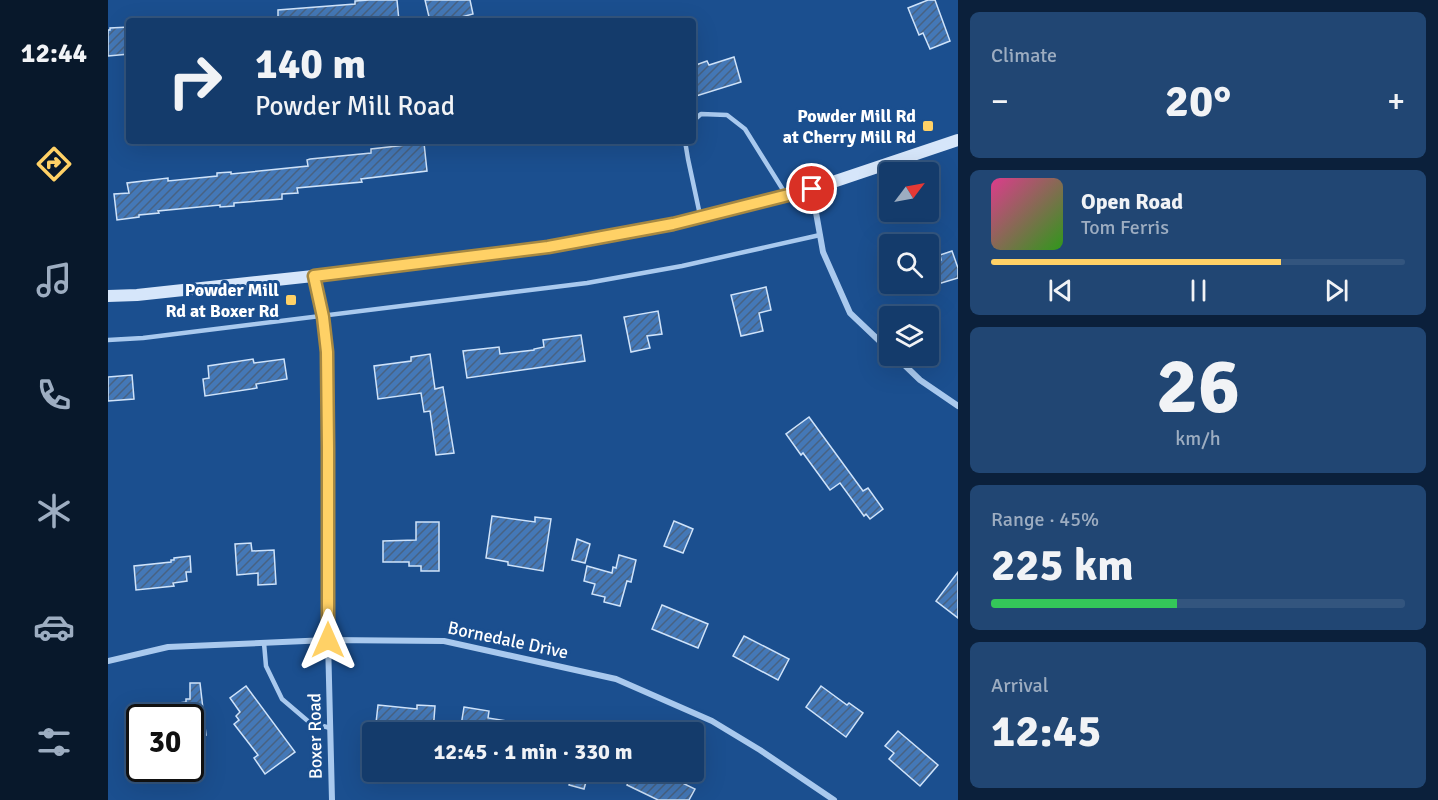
<!DOCTYPE html>
<html lang="en">
<head>
<meta charset="utf-8">
<style>
	:root { --surface:#143b6b; --page:#214673; --text:#f1f3f6; --muted:#9dadc1; --line:#33557e; --accent:#ffd166 }
	body { margin:0; font-family:Signika,sans-serif; background:var(--page); color:var(--text); height:100vh; display:flex; flex-direction:column; font-size:22px; white-space:nowrap }
	* { box-sizing:border-box; margin:0 }
	p { font-size:20px; color:var(--muted) }
	.icon { flex:none; width:33px; height:33px; fill:none; stroke:currentColor; stroke-width:2; stroke-linecap:round; stroke-linejoin:round }
	.map { position:relative; flex:1; overflow:hidden }
	.side { display:flex; flex-direction:column; gap:12px; padding:12px; background:#0b203b; width:480px }
	.side>* { flex:none }
	.hud { position:absolute; left:18px; top:18px; width:570px; height:126px; border-radius:6px; box-shadow:0 6px 24px #0002,0 0 0 2px var(--line); background:#143b6b; color:var(--text); overflow:hidden }
	.needle { width:39px; rotate:58deg }
	.buttons { position:absolute; left:771px; top:162px; display:grid; gap:12px }
	.buttons a { display:grid; place-items:center; width:60px; height:60px; border-radius:6px; background:var(--surface); box-shadow:0 6px 24px #0002,0 0 0 2px var(--line); font-size:30px }
	.speed { position:absolute; left:18px; top:704px; display:flex; gap:12px; font-size:30px; font-weight:700; text-align:center }
	.speed>* { display:grid; place-content:center; width:78px; height:78px; border-radius:50%; background:var(--surface); box-shadow:0 6px 24px #0002,0 0 0 2px var(--line); line-height:1 }
	.speed .limit { border:3px solid #111; border-radius:9px; background:#fff; color:#111 }
	.pin { position:absolute; display:grid; place-items:center; width:51px; height:51px; color:#fff; margin:-26px; border:3px solid #fff; border-radius:50%; box-shadow:0 2px 6px #0007 }
	.me { position:absolute; width:66px; margin:-33px; rotate:0deg; stroke-linejoin:round; filter:drop-shadow(0 0 4px #0008) }
	.turn { display:flex; align-items:center; gap:21px; height:126px; padding:0 30px; font-size:27px }
	.turn .icon { width:78px; height:78px; stroke-width:2.5 }
	.turn b { display:block; font-size:42px; line-height:51px }
	.big { font-size:45px; font-weight:800; line-height:1.1 }
	.side .card { flex:1; display:flex; flex-direction:column; justify-content:center; gap:9px; min-width:0; padding:0 21px; border-radius:9px; background:var(--page) }
	.side .dial { align-items:center; gap:0 }
	.dial b { font-size:78px; line-height:1 }
	.song { display:flex; align-items:center; gap:18px }
	.cover { width:72px; height:72px; border-radius:9px; background:linear-gradient(135deg,hsl(330 70% 55%),hsl(110 70% 35%)) }
	.played { height:6px; border-radius:3px; background:linear-gradient(90deg,var(--accent) 70%,var(--line) 70%) }
	.keys { display:flex; justify-content:space-around; direction:ltr }
	.heat { display:flex; justify-content:space-between; align-items:center; font-size:33px; direction:ltr }
	.charge { height:9px; border-radius:4px; background:linear-gradient(90deg,#34c759 45%,var(--line) 0) }
	.trip { position:absolute; left:254px; top:722px; width:342px; height:60px; border-radius:6px; background:var(--surface); box-shadow:0 6px 24px #0002,0 0 0 2px var(--line); font-weight:800; line-height:60px; text-align:center }
	main { display:flex; flex:1; min-height:0 }
	.tab-bar { display:flex; flex-direction:column; width:108px; justify-content:space-around; align-items:center; background:#08182b; color:var(--muted) }
	.tab-bar .icon { width:42px; height:42px }
	.tab-bar .active { color:var(--accent) }
	.tab-bar b { font-size:27px; color:var(--text) }
	.map>svg:first-child { display:block }
	.building { fill:url(#building-hatch); stroke:#cfe3fa; stroke-width:1.5 }
	.lines { fill:none; stroke-linecap:round; stroke-linejoin:round }
	.service { stroke:#a9c9ee; stroke-width:4.5 }
	.minor { stroke:#a9c9ee; stroke-width:6 }
	.secondary { stroke:#d6e6fa; stroke-width:12 }
	.route-casing { stroke:#a68842; stroke-width:15 }
	.route { stroke:#ffd166; stroke-width:10 }
	.poi-dot { fill:#ffd166; stroke:#1b4f8f; stroke-width:2 }
	.labels { text-anchor:middle; stroke-width:6; stroke-linejoin:round; paint-order:stroke }
	.poi-label { font-size:18px; font-weight:bold; fill:#fff; stroke:#1b4f8f; text-anchor:end }
	.street-label { font-size:18px; fill:#fff; stroke:#1b4f8f }
</style>
</head>
<body>
<main>
<nav class="tab-bar">
<b>12:44</b>
<svg class="icon active" aria-label="directions" viewBox="0 0 24 24"><path d="M12 3l9 9-9 9-9-9zM9 14v-3h6M13 9l2 2-2 2"/></svg>
<svg class="icon" aria-label="music" viewBox="0 0 24 24"><path d="M9 18V5l10-2v13"/><circle cx="6" cy="18" r="3"/><circle cx="16" cy="16" r="3"/></svg>
<svg class="icon" aria-label="phone" viewBox="0 0 24 24"><path d="M5 4h4l2 5-3 2q2 4 5 5l2-3 5 2v4C11 20 4 13 5 4z"/></svg>
<svg class="icon" aria-label="climate" viewBox="0 0 24 24"><path d="M12 3v18M4 7l16 10M4 17L20 7"/></svg>
<svg class="icon" aria-label="car" viewBox="0 0 24 24"><path d="M5 17H2v-5l4-1 3-4h7l3 4 3 1v5h-3M9 17h6M6 11h13"/><circle cx="7" cy="17" r="2"/><circle cx="17" cy="17" r="2"/></svg>
<svg class="icon" aria-label="filters" viewBox="0 0 24 24"><path d="M4 7h16M4 17h16"/><circle cx="9" cy="7" r="2"/><circle cx="15" cy="17" r="2"/></svg>
</nav>
<div class="map">
<svg width="850" height="800" viewBox="0 0 850 800">
	<defs>
		<pattern id="building-hatch" width="6" height="6" patternUnits="userSpaceOnUse" patternTransform="scale(1.5)"><rect width="6" height="6" fill="#4478b7"/><path d="M-1 1l2-2M0 6l6-6M5 7l2-2" fill="none" stroke="#486282"/></pattern>
	</defs>
	<rect width="100%" height="100%" fill="#1b4f8f"/>
	<!-- building -->
	<g class="building">
		<polygon points="261,0 289,0 291,21 170,21 170,10 247,4 247,1"/>
		<polygon points="317,0 362,0 365,14 338,21 322,21"/>
		<polygon points="820,0 827,0 842,41 822,49 815,33 811,35 800,8"/>
		<polygon points="21,27 21,54 0,56 0,30 2,30 2,28"/>
		<polygon points="626,57 633,82 585,97 585,66 599,61 601,65"/>
		<polygon points="316,143 319,171 253,179 254,182 189,188 190,193 174,194 174,199 126,203 126,206 112,207 112,205 50,211 51,213 31,215 31,217 9,220 6,194 21,193 19,183 60,178 60,181 109,176 109,173 123,172 123,174 200,166 199,160 202,159 263,153 263,149"/>
		<polygon points="844,251 850,268 850,278 820,287 820,264 833,260 832,255"/>
		<polygon points="658,287 663,310 651,313 655,331 633,336 623,295"/>
		<polygon points="550,311 554,334 539,336 542,348 523,352 516,317"/>
		<polygon points="473,335 477,361 359,378 355,351 391,347 392,354 426,350 426,349 436,347 435,340"/>
		<polygon points="322,354 327,389 335,387 346,453 328,455 322,411 316,412 313,393 270,399 266,366 303,361 303,357"/>
		<polygon points="145,359 146,363 176,359 179,379 148,384 149,388 97,396 95,379 101,378 100,366"/>
		<polygon points="24,375 26,399 0,401 0,377"/>
		<polygon points="701,417 755,491 760,488 775,509 762,519 758,514 756,516 732,483 722,490 695,453 693,455 678,434"/>
		<polygon points="384,516 427,522 427,517 443,519 435,571 400,565 400,562 378,558"/>
		<polygon points="566,521 585,529 575,553 556,546"/>
		<polygon points="308,522 331,522 331,571 313,571 313,566 301,566 301,562 275,562 275,541 308,540"/>
		<polygon points="469,539 482,544 477,563 464,560"/>
		<polygon points="143,543 144,551 166,550 168,584 150,585 150,573 129,575 127,544"/>
		<polygon points="511,555 528,560 523,582 519,581 512,606 496,602 497,597 484,594 487,584 476,581 479,566 504,573 505,567 508,568"/>
		<polygon points="82,556 83,572 78,572 79,581 65,583 66,586 28,590 26,566 63,562 63,560 66,560 66,558"/>
		<polygon points="850,572 850,618 828,601"/>
		<polygon points="554,605 600,624 590,648 544,629"/>
		<polygon points="636,636 681,659 670,680 625,656"/>
		<polygon points="82,683 92,683 98,735 82,737 82,717 36,717 36,708 78,702 78,699 82,699"/>
		<polygon points="138,686 187,752 157,774 146,758 150,755 126,724 131,720 128,716 132,712 122,698"/>
		<polygon points="713,686 739,705 741,703 755,713 738,737 698,707"/>
		<polygon points="270,705 309,709 309,705 327,706 325,732 267,732"/>
		<polygon points="356,707 381,711 380,718 417,724 416,732 352,732"/>
		<polygon points="790,731 830,765 812,786 781,759 786,753 777,746"/>
		<polygon points="465,771 481,771 476,789 461,785"/>
		<polygon points="496,771 539,771 554,778 556,774 587,789 581,800 550,800 519,785 520,782 495,775"/>
	</g>
	<g class="lines">
		<!-- service -->
		<g class="service">
			<polyline points="585,121 593,114 619,115 637,129 677,193"/>
			<polyline points="577,141 580,159 592,215"/>
			<polyline points="0,340 35,338 479,283 574,266 712,235"/>
			<polyline points="156,643 158,666 174,699 201,722 222,728"/>
		</g>
		<!-- minor -->
		<g class="minor">
			<polyline points="704,190 715,252 742,313 782,351"/>
			<polyline points="205,276 215,317 219,352 220,449 220,640 224,800"/>
			<polyline points="787,356 812,380 850,406"/>
			<polyline points="0,661 60,647 220,640 336,641 508,679 604,721 652,750 726,800"/>
		</g>
		<!-- secondary -->
		<polyline class="secondary" points="0,296 29,295 205,276 440,247 565,224 704,189 850,140"/>
	</g>
	<g class="lines">
		<!-- route casing -->
		<g class="route-casing">
			<polyline id="route" points="220,640 220,448 219,352 215,317 206,276 440,247 565,224 704,189"/>
		</g>
		<!-- route -->
		<use href="#route" class="route"/>
	</g>
	<!-- markers -->
	<g class="poi-dot">
		<rect x="814" y="120" width="12" height="12" rx="3"/>
		<rect x="177" y="294" width="12" height="12" rx="3"/>
	</g>
	<g class="labels">
		<!-- poi labels -->
		<g class="poi-label">
			<text x="808" y="122">Powder Mill Rd<tspan x="808" dy="21">at Cherry Mill Rd</tspan></text>
			<text x="171" y="296">Powder Mill<tspan x="171" dy="21">Rd at Boxer Rd</tspan></text>
		</g>
		<!-- street labels -->
		<g class="street-label">
			<text transform="translate(400 640) rotate(12)" y="6">Bornedale Drive</text>
			<text transform="translate(207 736) rotate(-91)" y="6">Boxer Road</text>
		</g>
	</g>
</svg>
<div class="buttons">
<a><svg class="needle" viewBox="-14 -14 28 28"><path d="M0-13l5 13h-10z" fill="#e53935"/><path d="M0 13l5-13h-10z" fill="#9dadc1"/></svg></a>
<a><svg class="icon" aria-label="search" viewBox="0 0 24 24"><circle cx="10" cy="10" r="6"/><path d="M15 15l6 6"/></svg></a>
<a><svg class="icon" aria-label="layers" viewBox="0 0 24 24"><path d="M12 4l9 5-9 5-9-5zM3 14l9 5 9-5"/></svg></a>
</div>
<div class="speed"><div class="limit">30</div></div>
<div class="pin" style="left:704px;top:189px;background:#d93025"><svg class="icon" aria-label="arrive" viewBox="0 0 24 24"><path d="M6 21V4h12l-3 4 3 4H6"/></svg></div>
<svg class="me" style="left:220px;top:640px" viewBox="-20 -20 40 40"><path d="M0-17L14 15 0 8-14 15z" fill="#ffd166" stroke="#fff" stroke-width="4"/></svg>
<div class="trip">12:45 · 1 min · 330 m</div>
<div class="hud">
<div class="turn"><svg class="icon" aria-label="right" viewBox="0 0 24 24"><path d="M7 20v-9h11M14 6l5 5-5 5"/></svg><div><b>140 m</b>Powder Mill Road</div></div>
</div>
</div>
<section class="side">
<div class="card"><p>Climate</p>
<div class="heat"><a>−</a><b class="big">20°</b><a>+</a></div>
</div>
<div class="card">
<div class="song"><i class="cover"></i><div><b>Open Road</b><p>Tom Ferris</p></div></div>
<div class="played"></div>
<div class="keys"><svg class="icon" aria-label="previous" viewBox="0 0 24 24"><path d="M18 5L8 12l10 7zM5 5v14"/></svg><svg class="icon" aria-label="pause" viewBox="0 0 24 24"><path d="M8 5v14M16 5v14"/></svg><svg class="icon" aria-label="next" viewBox="0 0 24 24"><path d="M6 5l10 7-10 7zM19 5v14"/></svg></div>
</div>
<div class="card dial"><b>26</b><p>km/h</p></div>
<div class="card"><p>Range · 45%</p><b class="big">225 km</b><div class="charge"></div></div>
<div class="card"><p>Arrival</p><b class="big">12:45</b></div>
</section>
</main>
</body>
</html>
